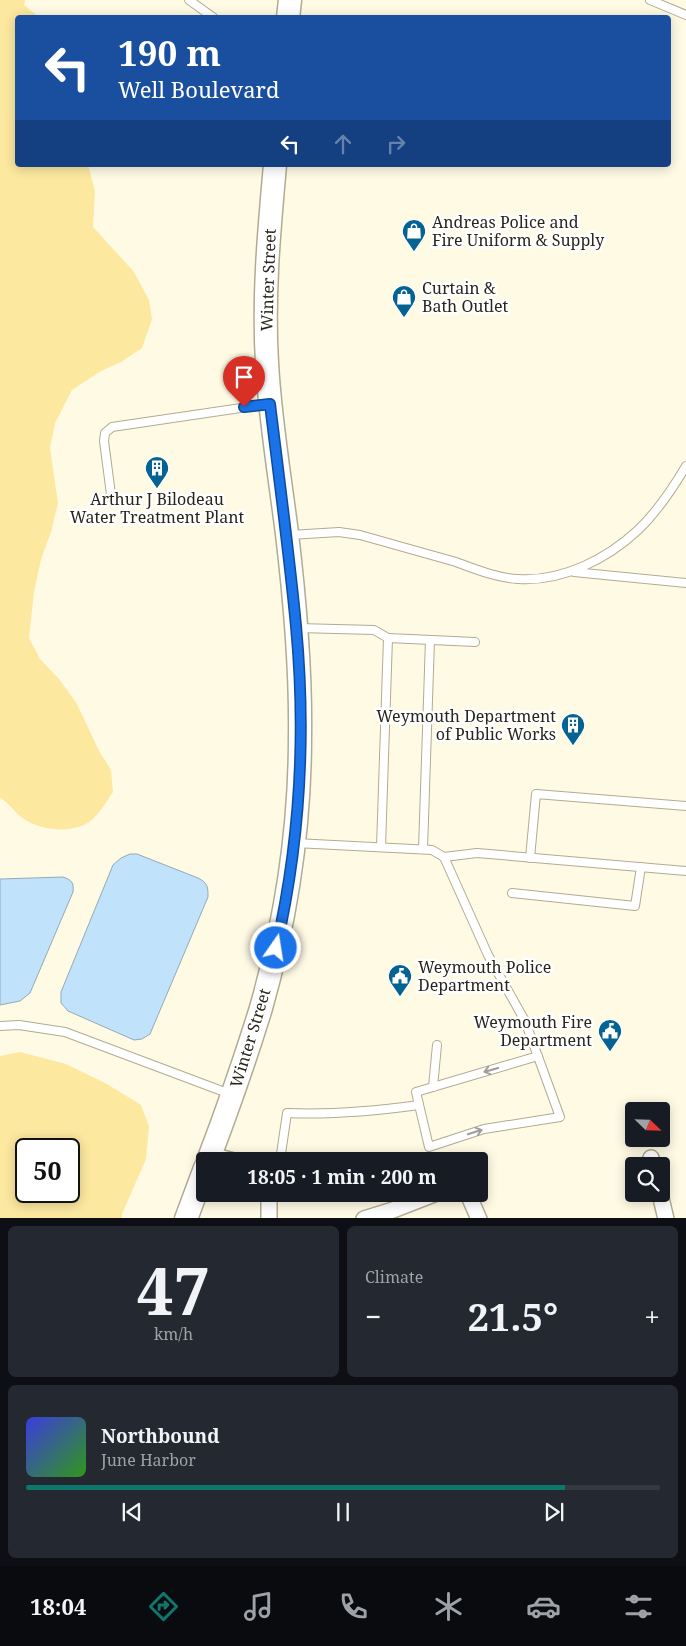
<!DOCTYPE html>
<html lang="en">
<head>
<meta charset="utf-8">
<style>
	:root { --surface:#171b24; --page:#242831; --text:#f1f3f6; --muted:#9ea1a6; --line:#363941; --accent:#0f766e }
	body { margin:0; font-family:"Noto Serif",serif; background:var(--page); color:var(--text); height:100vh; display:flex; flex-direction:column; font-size:19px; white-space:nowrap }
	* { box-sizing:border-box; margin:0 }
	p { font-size:16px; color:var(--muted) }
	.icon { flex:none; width:28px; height:28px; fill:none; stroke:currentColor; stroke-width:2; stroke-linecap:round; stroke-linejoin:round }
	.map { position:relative; height:1218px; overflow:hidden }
	.panel { display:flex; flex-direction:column; gap:8px; padding:8px; background:#0d0f14; flex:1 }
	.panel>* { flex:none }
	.banner { position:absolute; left:15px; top:15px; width:656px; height:152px; border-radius:5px; box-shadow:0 2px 12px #0003; background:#1a4fa0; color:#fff; overflow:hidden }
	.needle { width:32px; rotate:113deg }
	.tools { position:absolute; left:625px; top:1102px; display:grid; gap:10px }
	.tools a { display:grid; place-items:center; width:45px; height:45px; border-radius:5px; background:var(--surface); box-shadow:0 2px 12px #0003; font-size:25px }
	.speed { position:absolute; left:15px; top:1138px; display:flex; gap:10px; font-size:25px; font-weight:700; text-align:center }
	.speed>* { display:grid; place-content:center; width:65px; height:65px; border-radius:50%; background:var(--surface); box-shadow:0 2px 12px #0003; line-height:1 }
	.speed .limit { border:2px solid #111; border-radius:8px; background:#fff; color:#111 }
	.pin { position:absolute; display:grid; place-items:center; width:42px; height:42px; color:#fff; margin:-51px -21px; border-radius:50% 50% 50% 0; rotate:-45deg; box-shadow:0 0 5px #0007 }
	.pin .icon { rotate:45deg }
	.me { position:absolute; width:55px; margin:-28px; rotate:13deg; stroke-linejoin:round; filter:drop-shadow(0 0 4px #0008) }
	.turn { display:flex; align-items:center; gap:18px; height:105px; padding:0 20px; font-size:22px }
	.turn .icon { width:65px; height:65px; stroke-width:2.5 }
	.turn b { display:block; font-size:35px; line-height:42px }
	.lanes { display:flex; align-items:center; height:48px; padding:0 20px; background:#0003; justify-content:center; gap:25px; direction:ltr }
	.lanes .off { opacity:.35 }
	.big { font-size:38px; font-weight:700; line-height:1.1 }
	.panel .tile { flex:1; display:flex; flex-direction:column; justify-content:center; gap:8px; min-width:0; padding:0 18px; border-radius:8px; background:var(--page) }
	.panel .dial { align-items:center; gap:0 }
	.dial b { font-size:65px; line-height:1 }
	.song { display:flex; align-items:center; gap:15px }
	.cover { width:60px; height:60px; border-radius:8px; background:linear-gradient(135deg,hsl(240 70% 55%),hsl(110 70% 35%)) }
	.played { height:5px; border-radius:2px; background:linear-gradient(90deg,var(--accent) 85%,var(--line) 85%) }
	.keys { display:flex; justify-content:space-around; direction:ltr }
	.heat { display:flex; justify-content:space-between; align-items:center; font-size:28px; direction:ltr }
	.panel .tiles { flex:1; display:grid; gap:8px; grid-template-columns:1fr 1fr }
	.tile:last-child { grid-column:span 2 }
	.trip { position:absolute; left:196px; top:1152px; width:292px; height:50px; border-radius:5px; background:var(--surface); box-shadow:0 2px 12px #0003; font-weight:700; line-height:50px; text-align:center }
	.tab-bar { display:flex; height:80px; justify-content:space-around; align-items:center; background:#090b0e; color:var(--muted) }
	.tab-bar .icon { width:35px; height:35px }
	.tab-bar .active { color:var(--accent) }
	.tab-bar b { font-size:22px; color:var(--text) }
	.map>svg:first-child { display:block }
	.green { fill:#fce89f; fill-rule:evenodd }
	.water { fill:#c1e2fb; stroke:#93a9b8 }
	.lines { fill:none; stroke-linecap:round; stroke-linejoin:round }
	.lane-casing { stroke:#b2ab92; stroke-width:10 }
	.street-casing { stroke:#b2ab92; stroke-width:18 }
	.secondary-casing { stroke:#b2ab92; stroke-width:25 }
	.lane { stroke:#fff; stroke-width:8 }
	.street { stroke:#fff; stroke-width:15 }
	.secondary { stroke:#fff; stroke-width:22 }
	.oneway { stroke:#9e9d99 }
	.route-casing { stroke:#114b97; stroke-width:12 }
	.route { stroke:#1a73e8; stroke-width:9 }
	.labels { text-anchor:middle; stroke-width:5; stroke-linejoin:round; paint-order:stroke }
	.poi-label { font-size:16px; fill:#28251c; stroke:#fff; text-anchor:start }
	.street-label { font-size:16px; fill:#28251c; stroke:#fff }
</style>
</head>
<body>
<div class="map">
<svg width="686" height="1219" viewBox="0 0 686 1219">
	<rect width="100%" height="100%" fill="#fffae4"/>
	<!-- green -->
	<g class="green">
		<path d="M0,0H25L24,5L39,17L18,18V165H88L95,191L93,227L134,272L149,300L152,319L142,348L121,362L101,371L72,390L55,423L50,448L58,503L51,532L41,559L34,592L29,638L40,659L59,679L77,704L99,751L111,770L113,792C106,802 99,815 89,822C69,835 37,830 20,816C12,809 9,803 0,798Z"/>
		<path d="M20,1052L66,1064L107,1084L141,1105L149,1126L146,1159L122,1214V1218H0V1056ZM26,1149H69V1191H26Z"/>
	</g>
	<!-- water -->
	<g class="water">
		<path d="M130,854H137L198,878C208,883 208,887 208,897L150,1034L142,1039L134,1040L68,1011L61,1003V992L113,865L121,858Z"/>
		<path d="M63,877C72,880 74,883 73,892L30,993L20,1001L0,1005V879Z"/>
	</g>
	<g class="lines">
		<!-- lane casing -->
		<g class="lane-casing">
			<g id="lane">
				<polyline points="189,0 214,18"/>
				<polyline points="650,0 686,15"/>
				<polyline points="112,502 104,441 105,433 112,427 268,404"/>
				<path d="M290,535L339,532L360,535C392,544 424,553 456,562C475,569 497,578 518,579C562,582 607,559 638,530C658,511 673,488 686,466"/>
				<polyline points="574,572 686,583"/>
				<polyline points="298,628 374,630 388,638 381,847"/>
				<polyline points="388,638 475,642"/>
				<polyline points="295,843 432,850 444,857 488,955 525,1021 560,1117 484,1129 429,1147 416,1092 538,1056"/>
				<polyline points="423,849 430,640"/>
				<polyline points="444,857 477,853 686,871"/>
				<polyline points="530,858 536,794 686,806"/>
				<polyline points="512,893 635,906 641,867"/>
				<polyline points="0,1026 19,1025 65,1032 230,1094"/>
				<polyline points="433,1087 437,1045"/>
				<path d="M277,1161L281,1154L287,1113C330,1115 375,1111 419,1105"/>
			</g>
		</g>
		<!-- street casing -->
		<g class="street-casing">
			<g id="street">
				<polyline points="210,1155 234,1161"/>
				<polyline points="651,1158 653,1166"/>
				<polyline points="468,1194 479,1219"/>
				<polyline points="660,1194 666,1219"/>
				<polyline points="269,1219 269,1194"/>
				<polyline points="364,1219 393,1210 434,1194"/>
			</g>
		</g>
		<!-- secondary casing -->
		<g class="secondary-casing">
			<g id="secondary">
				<polyline points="288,18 290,0"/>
				<path d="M208,1161C227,1111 245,1060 261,1008C286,920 300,828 300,737C301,669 295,601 287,534C280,477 270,420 267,363C263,297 269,231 275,165"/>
				<polyline points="186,1219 205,1168"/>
			</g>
		</g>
		<!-- lane -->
		<use href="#lane" class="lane"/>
		<!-- street -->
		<use href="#street" class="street"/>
		<!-- secondary -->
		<use href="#secondary" class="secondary"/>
	</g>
	<!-- one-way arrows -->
	<defs><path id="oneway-shaft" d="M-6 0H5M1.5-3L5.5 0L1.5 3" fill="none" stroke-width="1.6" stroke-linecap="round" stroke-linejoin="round" transform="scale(1.25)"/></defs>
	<g class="oneway">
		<use href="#oneway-shaft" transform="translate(491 1070) rotate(164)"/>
		<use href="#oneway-shaft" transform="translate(475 1132) rotate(-18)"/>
	</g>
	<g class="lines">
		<!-- route casing -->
		<g class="route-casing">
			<path id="route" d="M244,407L270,404C279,478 289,552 296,626C306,733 300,843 276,948"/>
		</g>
		<!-- route -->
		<use href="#route" class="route"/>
	</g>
	<!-- icons -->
	<defs>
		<g id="shop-pin" transform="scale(1.25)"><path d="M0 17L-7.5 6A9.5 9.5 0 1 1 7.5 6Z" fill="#056393" stroke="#fff"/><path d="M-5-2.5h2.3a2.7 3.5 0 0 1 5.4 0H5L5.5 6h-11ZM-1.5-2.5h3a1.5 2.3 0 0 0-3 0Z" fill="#fff"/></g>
		<g id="building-pin" transform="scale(1.25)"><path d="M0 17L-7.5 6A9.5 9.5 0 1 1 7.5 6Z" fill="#056393" stroke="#fff"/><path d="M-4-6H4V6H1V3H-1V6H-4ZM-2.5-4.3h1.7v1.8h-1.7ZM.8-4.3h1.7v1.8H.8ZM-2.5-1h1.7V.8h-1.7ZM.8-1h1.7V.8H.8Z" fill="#fff"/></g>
		<g id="civic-pin" transform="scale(1.25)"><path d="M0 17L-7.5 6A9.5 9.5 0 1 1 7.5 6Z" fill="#056393" stroke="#fff"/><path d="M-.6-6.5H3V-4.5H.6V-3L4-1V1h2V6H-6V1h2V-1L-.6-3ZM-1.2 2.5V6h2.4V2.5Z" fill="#fff"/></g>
	</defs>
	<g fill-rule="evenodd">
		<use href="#shop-pin" x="414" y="231"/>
		<use href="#shop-pin" x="404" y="297"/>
		<use href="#building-pin" x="157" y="468"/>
		<use href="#building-pin" x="573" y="725"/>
		<use href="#civic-pin" x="400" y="976"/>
		<use href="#civic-pin" x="610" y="1031"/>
	</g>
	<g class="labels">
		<!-- poi labels -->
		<g class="poi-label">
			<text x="432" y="228">Andreas Police and<tspan x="432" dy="18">Fire Uniform &amp; Supply</tspan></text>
			<text x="422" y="294">Curtain &amp;<tspan x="422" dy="18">Bath Outlet</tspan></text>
			<text x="157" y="505" text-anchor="middle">Arthur J Bilodeau<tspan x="157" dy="18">Water Treatment Plant</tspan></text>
			<text x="556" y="722" text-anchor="end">Weymouth Department<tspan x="556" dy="18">of Public Works</tspan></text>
			<text x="418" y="973">Weymouth Police<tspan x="418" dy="18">Department</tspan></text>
			<text x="592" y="1028" text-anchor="end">Weymouth Fire<tspan x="592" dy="18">Department</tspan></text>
		</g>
		<!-- street labels -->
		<g class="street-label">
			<text transform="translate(268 280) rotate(-88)" y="6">Winter Street</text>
			<text transform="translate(250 1038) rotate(-73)" y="6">Winter Street</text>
		</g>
	</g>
</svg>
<div class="tools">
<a><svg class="needle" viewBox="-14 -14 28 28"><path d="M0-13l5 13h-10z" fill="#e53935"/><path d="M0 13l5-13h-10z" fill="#9ea1a6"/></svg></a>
<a><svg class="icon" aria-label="search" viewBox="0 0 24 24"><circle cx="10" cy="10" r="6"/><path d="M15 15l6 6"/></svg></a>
</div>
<div class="speed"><div class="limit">50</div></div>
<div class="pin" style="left:244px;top:407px;background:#d93025"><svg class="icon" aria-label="arrive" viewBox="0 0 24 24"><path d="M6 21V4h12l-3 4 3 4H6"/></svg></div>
<svg class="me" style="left:276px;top:948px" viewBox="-20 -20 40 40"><circle r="17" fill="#1a73e8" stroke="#fff" stroke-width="3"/><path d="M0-11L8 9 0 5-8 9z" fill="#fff"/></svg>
<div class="trip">18:05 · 1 min · 200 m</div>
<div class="banner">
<div class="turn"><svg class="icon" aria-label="left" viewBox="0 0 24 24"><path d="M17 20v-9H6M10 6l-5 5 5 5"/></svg><div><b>190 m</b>Well Boulevard</div></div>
<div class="lanes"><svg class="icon" aria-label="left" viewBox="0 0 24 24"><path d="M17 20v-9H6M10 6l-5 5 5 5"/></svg><svg class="icon off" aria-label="ahead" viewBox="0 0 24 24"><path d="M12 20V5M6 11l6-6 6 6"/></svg><svg class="icon off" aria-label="right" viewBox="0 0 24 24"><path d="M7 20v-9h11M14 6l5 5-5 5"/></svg></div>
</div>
</div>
<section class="panel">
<div class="tiles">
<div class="tile dial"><b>47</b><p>km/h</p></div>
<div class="tile"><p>Climate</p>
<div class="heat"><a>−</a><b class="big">21.5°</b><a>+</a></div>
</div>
<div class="tile">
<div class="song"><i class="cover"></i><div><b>Northbound</b><p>June Harbor</p></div></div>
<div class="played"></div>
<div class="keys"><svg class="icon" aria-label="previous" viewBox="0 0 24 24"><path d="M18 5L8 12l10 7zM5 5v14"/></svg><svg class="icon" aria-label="pause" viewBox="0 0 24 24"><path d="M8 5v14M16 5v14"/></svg><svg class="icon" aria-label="next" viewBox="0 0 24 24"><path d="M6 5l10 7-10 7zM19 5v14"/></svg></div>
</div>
</div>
</section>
<nav class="tab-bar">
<b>18:04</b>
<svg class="icon active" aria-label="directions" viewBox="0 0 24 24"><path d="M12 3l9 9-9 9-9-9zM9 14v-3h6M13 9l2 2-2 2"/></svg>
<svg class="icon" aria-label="music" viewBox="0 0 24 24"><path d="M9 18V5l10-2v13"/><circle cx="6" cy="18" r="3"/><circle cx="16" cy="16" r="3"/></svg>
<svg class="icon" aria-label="phone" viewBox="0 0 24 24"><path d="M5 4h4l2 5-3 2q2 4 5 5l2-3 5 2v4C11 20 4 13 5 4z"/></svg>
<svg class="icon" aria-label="climate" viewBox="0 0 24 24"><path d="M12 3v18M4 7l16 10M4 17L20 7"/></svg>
<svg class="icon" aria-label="car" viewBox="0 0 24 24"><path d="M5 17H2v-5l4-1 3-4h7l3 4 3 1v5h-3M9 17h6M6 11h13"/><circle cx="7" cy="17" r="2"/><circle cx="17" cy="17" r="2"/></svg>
<svg class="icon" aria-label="filters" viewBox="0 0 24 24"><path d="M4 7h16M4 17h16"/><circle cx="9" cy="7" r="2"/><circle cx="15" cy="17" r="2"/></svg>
</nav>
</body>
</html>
